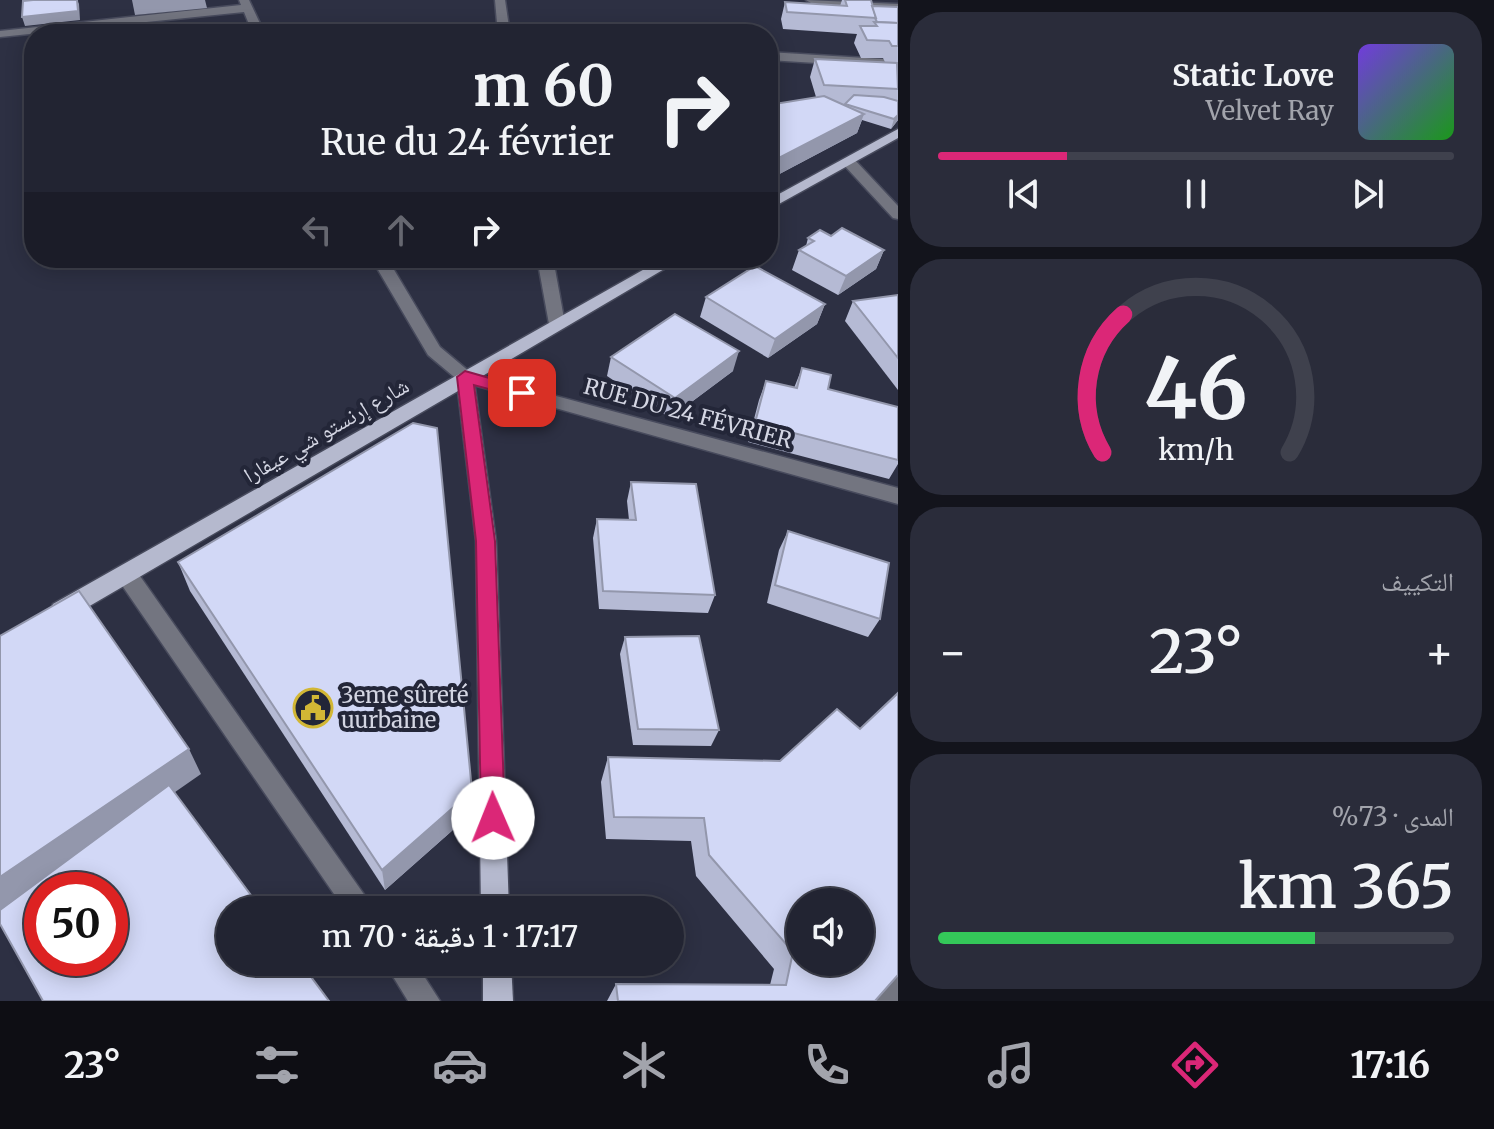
<!DOCTYPE html>
<html lang="ar">
<head>
<meta charset="utf-8">
<style>
	:root { --surface:#222432; --page:#2a2c3a; --text:#f1f3f6; --muted:#a2a4ac; --line:#3f414d; --accent:#db2777 }
	body { margin:0; font-family:Merriweather,"Noto Naskh Arabic",serif; background:var(--page); color:var(--text); direction:rtl; height:100vh; display:flex; flex-direction:column; font-size:30px; white-space:nowrap }
	* { box-sizing:border-box; margin:0 }
	p { font-size:26px; color:var(--muted) }
	.icon { flex:none; width:44px; height:44px; fill:none; stroke:currentColor; stroke-width:2; stroke-linecap:round; stroke-linejoin:round }
	.map { position:relative; flex:1; overflow:hidden; direction:ltr }
	.sheet { display:flex; flex-direction:column; gap:12px; padding:12px; background:#13141c; width:596px }
	.sheet>* { flex:none }
	.banner { position:absolute; left:24px; top:24px; width:754px; height:244px; border-radius:32px; box-shadow:0 4px 20px #0003,0 0 0 2px var(--line); direction:rtl; background:#222432; color:var(--text); overflow:hidden }
	.buttons { position:absolute; left:786px; top:888px; display:grid; gap:16px }
	.buttons a { display:grid; place-items:center; width:88px; height:88px; border-radius:50%; background:var(--surface); box-shadow:0 4px 20px #0003,0 0 0 2px var(--line); font-size:40px }
	.speed { position:absolute; left:24px; top:872px; display:flex; gap:16px; font-size:40px; font-weight:700; text-align:center }
	.speed>* { display:grid; place-content:center; width:104px; height:104px; border-radius:50%; background:var(--surface); box-shadow:0 4px 20px #0003,0 0 0 2px var(--line); line-height:1 }
	.speed .limit { border:12px solid #d22; background:#fff; color:#111 }
	.pin { position:absolute; display:grid; place-items:center; width:68px; height:68px; color:#fff; margin:-34px; border-radius:16px; box-shadow:0 4px 12px #0006 }
	.me { position:absolute; width:88px; margin:-44px; rotate:359deg; stroke-linejoin:round; filter:drop-shadow(0 0 6px #0008) }
	.turn { display:flex; align-items:center; gap:28px; height:168px; padding:0 32px; font-size:36px }
	.turn .icon { width:104px; height:104px; stroke-width:2.5 }
	.turn b { display:block; font-size:56px; line-height:68px }
	.lanes { display:flex; align-items:center; height:76px; padding:0 32px; background:#0003; justify-content:center; gap:40px; direction:ltr }
	.lanes .off { opacity:.35 }
	.big { font-size:60px; font-weight:600; line-height:1.1 }
	.sheet .widget { flex:1; display:flex; flex-direction:column; justify-content:center; gap:12px; min-width:0; padding:0 28px; border-radius:32px; background:var(--page) }
	.sheet .dial { align-items:center; gap:0 }
	.dial svg { height:208px; overflow:visible; fill:none; stroke:var(--line); stroke-width:7; stroke-linecap:round; text-anchor:middle }
	.dial text { fill:var(--text); stroke:none }
	.song { display:flex; align-items:center; gap:24px }
	.cover { width:96px; height:96px; border-radius:12px; background:linear-gradient(135deg,hsl(260 70% 55%),hsl(120 70% 35%)) }
	.played { height:8px; border-radius:4px; background:linear-gradient(90deg,var(--accent) 25%,var(--line) 25%) }
	.keys { display:flex; justify-content:space-around; direction:ltr }
	.heat { display:flex; justify-content:space-between; align-items:center; font-size:44px; direction:ltr }
	.charge { height:12px; border-radius:6px; background:linear-gradient(90deg,#34c759 73%,var(--line) 0) }
	.trip { position:absolute; left:216px; top:896px; width:468px; height:80px; border-radius:40px; background:var(--surface); box-shadow:0 4px 20px #0003,0 0 0 2px var(--line); font-weight:600; line-height:80px; text-align:center; direction:rtl }
	.tab-bar { display:flex; height:128px; justify-content:space-around; align-items:center; background:#0e0e14; color:var(--muted) }
	.tab-bar .icon { width:56px; height:56px }
	.tab-bar .current { color:var(--accent) }
	.tab-bar b { font-size:36px; color:var(--text) }
	main { display:flex; flex:1; min-height:0 }
	.map>svg:first-child { display:block }
	.lines { fill:none; stroke-linecap:round; stroke-linejoin:round }
	.minor-casing { stroke:#484b5d; stroke-width:3 }
	.major-casing { stroke:#484b5d; stroke-width:3 }
	.minor { fill:#737580; fill-rule:evenodd }
	.major { fill:#b5b9ce; fill-rule:evenodd }
	.wall { fill:#b5bad4 }
	.shaded-wall { fill:#9397ac }
	.building { fill:#d2d8f6; stroke:#9397ac; stroke-width:2; fill-rule:evenodd }
	.route { fill:#db2777; stroke:#8e194d; stroke-width:2 }
	.labels { text-anchor:middle; stroke-width:8; stroke-linejoin:round; paint-order:stroke }
	.street-label { font-size:22px; fill:#d4d6e3; stroke:#232638 }
	.poi-label { font-size:22px; fill:#d4d6e3; stroke:#232638; text-anchor:start }
</style>
</head>
<body>
<main>
<section class="sheet">
<div class="widget">
<div class="song"><i class="cover"></i><div><b>Static Love</b><p>Velvet Ray</p></div></div>
<div class="played"></div>
<div class="keys"><svg class="icon" aria-label="previous" viewBox="0 0 24 24"><path d="M18 5L8 12l10 7zM5 5v14"/></svg><svg class="icon" aria-label="pause" viewBox="0 0 24 24"><path d="M8 5v14M16 5v14"/></svg><svg class="icon" aria-label="next" viewBox="0 0 24 24"><path d="M6 5l10 7-10 7zM19 5v14"/></svg></div>
</div>
<div class="widget dial"><svg viewBox="0 0 100 80">
<path d="M14 69A42 42 0 1 1 86 69"/>
<path d="M14 69A42 42 0 0 1 22 16" stroke="#db2777"/>
<text x="50" y="56" font-size="32" font-weight="700">46</text>
<text x="50" y="72" font-size="11">km/h</text>
</svg></div>
<div class="widget"><p>التكييف</p>
<div class="heat"><a>−</a><b class="big">23°</b><a>+</a></div>
</div>
<div class="widget"><p>المدى · 73%</p><b class="big">365 km</b><div class="charge"></div></div>
</section>
<div class="map">
<svg width="898" height="1001" viewBox="0 0 898 1001">
	<rect width="100%" height="100%" fill="#2d3043"/>
	<g class="lines">
		<!-- minor casing -->
		<g class="minor-casing">
			<g id="minor">
				<polygon points="239,0 249,0 265,34 253,34 244,12 0,37 0,31 241,5"/>
				<polygon points="495,0 505,0 510,34 498,34"/>
				<polygon points="806,0 898,4 898,10 811,3"/>
				<polygon points="768,52 898,60 898,68 768,60"/>
				<polygon points="848,157 853,158 898,206 898,219 893,218 843,164 841,161"/>
				<polygon points="371,258 387,258 440,347 471,373 898,488 898,504 459,381 428,355"/>
				<polygon points="537,258 553,258 565,324 563,328 551,328 549,324"/>
				<polygon points="127,566 135,569 375,910 345,910 119,581 116,575 119,569"/>
				<polygon points="384,962 415,962 440,1001 408,1001"/>
				<polygon points="898,976 898,1001 873,1001 888,980"/>
			</g>
		</g>
		<!-- major casing -->
		<g class="major-casing">
			<g id="major">
				<polygon points="898,129 898,138 768,210 768,200"/>
				<polygon points="664,258 683,258 474,381 496,541 509,910 481,910 476,541 458,391 69,618 61,620 53,618 50,611 53,604"/>
				<polygon points="483,962 511,962 513,1001 483,1001"/>
			</g>
		</g>
		<!-- minor -->
		<use href="#minor" class="minor"/>
		<!-- major -->
		<use href="#major" class="major"/>
	</g>
	<!-- wall -->
	<g class="wall">
		<polygon points="842,0 871,0 872,6 898,7 898,120 891,129 862,120 857,133 770,179 768,178 768,105 816,97 810,77 815,59 885,62 883,58 861,58 854,43 857,34 783,29 781,19 785,2 840,6"/>
		<polygon points="831,236 884,250 876,269 838,295 792,270 799,250 806,246 808,238"/>
		<polygon points="898,295 898,390 845,321 853,301"/>
		<polygon points="706,297 825,304 817,324 768,358 700,317"/>
		<polygon points="611,357 733,371 670,418 607,376"/>
		<polygon points="802,368 828,389 898,407 898,464 889,479 748,442 759,400 766,381 794,388"/>
		<polygon points="631,482 715,595 708,613 599,609 593,538 597,519 629,520 627,501"/>
		<polygon points="788,531 880,619 868,637 767,603 779,550"/>
		<polygon points="178,562 471,814 385,890 190,591"/>
		<polygon points="625,637 719,730 711,746 633,745 620,654"/>
		<polygon points="608,757 780,761 875,1001 607,1001 616,984 770,985 774,969 696,876 691,841 606,839 601,782"/>
	</g>
	<!-- shaded-wall -->
	<g class="shaded-wall">
		<polygon points="77,0 79,4 80,20 25,26 22,17"/>
		<polygon points="132,0 205,0 207,8 135,15"/>
		<polygon points="864,114 857,133 770,179 775,160"/>
		<polygon points="898,115 898,120 891,129 894,119"/>
		<polygon points="884,250 876,269 838,295 846,276"/>
		<polygon points="825,304 817,324 768,358 775,339"/>
		<polygon points="739,351 733,371 670,418 675,398"/>
		<polygon points="189,749 201,774 0,914 0,877"/>
		<polygon points="472,791 471,814 385,890 382,870"/>
	</g>
	<!-- building -->
	<g class="building">
		<polygon points="33,0 77,0 78,11 22,17 23,1"/>
		<polygon points="845,0 871,0 876,18 787,12 785,2 847,6"/>
		<polygon points="872,6 898,7 898,23 877,22 875,18 876,18"/>
		<polygon points="874,22 898,23 898,46 892,46 889,41 867,40 860,26 877,26"/>
		<polygon points="815,59 897,63 898,89 824,85"/>
		<polygon points="854,95 884,97 898,101 898,115 894,119 845,104"/>
		<polygon points="824,96 864,114 775,160 768,156 768,105"/>
		<polygon points="842,228 884,250 846,276 799,250 814,241 808,238 820,230 831,236"/>
		<polygon points="755,266 825,304 775,339 706,297"/>
		<polygon points="898,295 898,358 853,301"/>
		<polygon points="675,314 739,351 675,398 611,357"/>
		<polygon points="802,368 831,375 828,389 898,407 898,460 755,423 766,381 797,388"/>
		<polygon points="413,423 437,428 472,791 382,870 178,562"/>
		<polygon points="631,482 696,484 715,595 603,591 597,519 636,520"/>
		<polygon points="788,531 889,563 880,619 775,585"/>
		<polygon points="79,591 189,749 0,877 0,636"/>
		<polygon points="699,636 719,730 638,729 625,637"/>
		<path d="M898,693V975L875,1001H618L616,984L786,985L793,952L709,855L704,818L614,817L608,757L780,761L837,709L860,729ZM800,902H860V962H800Z"/>
		<path d="M169,785L262,910H230V962H300L329,1001H43L0,924V910ZM42,890H110V958H42Z"/>
	</g>
	<!-- route -->
	<polygon class="route" points="465,371 528,389 531,393 522,398 474,385 495,541 505,818 501,826 493,829 484,826 481,818 476,541 457,377"/>
	<!-- icons -->
	<defs>
		<g id="civic-ring" transform="scale(2)"><circle r="9.5" fill="#232638" stroke="#d2b735" stroke-width="1.5"/><path d="M-.6-6.5H3V-4.5H.6V-3L4-1V1h2V6H-6V1h2V-1L-.6-3ZM-1.2 2.5V6h2.4V2.5Z" fill="#d2b735"/></g>
	</defs>
	<g fill-rule="evenodd">
		<use href="#civic-ring" x="313" y="708"/>
	</g>
	<g class="labels">
		<!-- street labels -->
		<g class="street-label">
			<text transform="translate(688 413) rotate(15)" y="8">RUE DU 24 FÉVRIER</text>
			<text transform="translate(326 430) rotate(-30)" y="8">شارع إرنستو شي عيفارا</text>
		</g>
		<!-- poi labels -->
		<g class="poi-label">
			<text x="341" y="703">3eme sûreté<tspan x="341" dy="25">uurbaine</tspan></text>
		</g>
	</g>
</svg>
<div class="buttons">
<a><svg class="icon" aria-label="sound" viewBox="0 0 24 24"><path d="M4 9h4l5-4v14l-5-4H4zM17 9q2 3 0 6"/></svg></a>
</div>
<div class="speed"><div class="limit">50</div></div>
<div class="pin" style="left:522px;top:393px;background:#d93025"><svg class="icon" aria-label="arrive" viewBox="0 0 24 24"><path d="M6 21V4h12l-3 4 3 4H6"/></svg></div>
<svg class="me" style="left:493px;top:818px" viewBox="-20 -20 40 40"><circle r="19" fill="#fff"/><path d="M0-13L10 11 0 6-10 11z" fill="#db2777"/></svg>
<div class="trip">17:17 · 1 دقيقة · 70 m</div>
<div class="banner">
<div class="turn"><svg class="icon" aria-label="right" viewBox="0 0 24 24"><path d="M7 20v-9h11M14 6l5 5-5 5"/></svg><div><b>60 m</b>Rue du 24 février</div></div>
<div class="lanes"><svg class="icon off" aria-label="left" viewBox="0 0 24 24"><path d="M17 20v-9H6M10 6l-5 5 5 5"/></svg><svg class="icon off" aria-label="ahead" viewBox="0 0 24 24"><path d="M12 20V5M6 11l6-6 6 6"/></svg><svg class="icon" aria-label="right" viewBox="0 0 24 24"><path d="M7 20v-9h11M14 6l5 5-5 5"/></svg></div>
</div>
</div>
</main>
<nav class="tab-bar">
<b>17:16</b>
<svg class="icon current" aria-label="directions" viewBox="0 0 24 24"><path d="M12 3l9 9-9 9-9-9zM9 14v-3h6M13 9l2 2-2 2"/></svg>
<svg class="icon" aria-label="music" viewBox="0 0 24 24"><path d="M9 18V5l10-2v13"/><circle cx="6" cy="18" r="3"/><circle cx="16" cy="16" r="3"/></svg>
<svg class="icon" aria-label="phone" viewBox="0 0 24 24"><path d="M5 4h4l2 5-3 2q2 4 5 5l2-3 5 2v4C11 20 4 13 5 4z"/></svg>
<svg class="icon" aria-label="climate" viewBox="0 0 24 24"><path d="M12 3v18M4 7l16 10M4 17L20 7"/></svg>
<svg class="icon" aria-label="car" viewBox="0 0 24 24"><path d="M5 17H2v-5l4-1 3-4h7l3 4 3 1v5h-3M9 17h6M6 11h13"/><circle cx="7" cy="17" r="2"/><circle cx="17" cy="17" r="2"/></svg>
<svg class="icon" aria-label="filters" viewBox="0 0 24 24"><path d="M4 7h16M4 17h16"/><circle cx="9" cy="7" r="2"/><circle cx="15" cy="17" r="2"/></svg>
<b>23°</b>
</nav>
</body>
</html>
